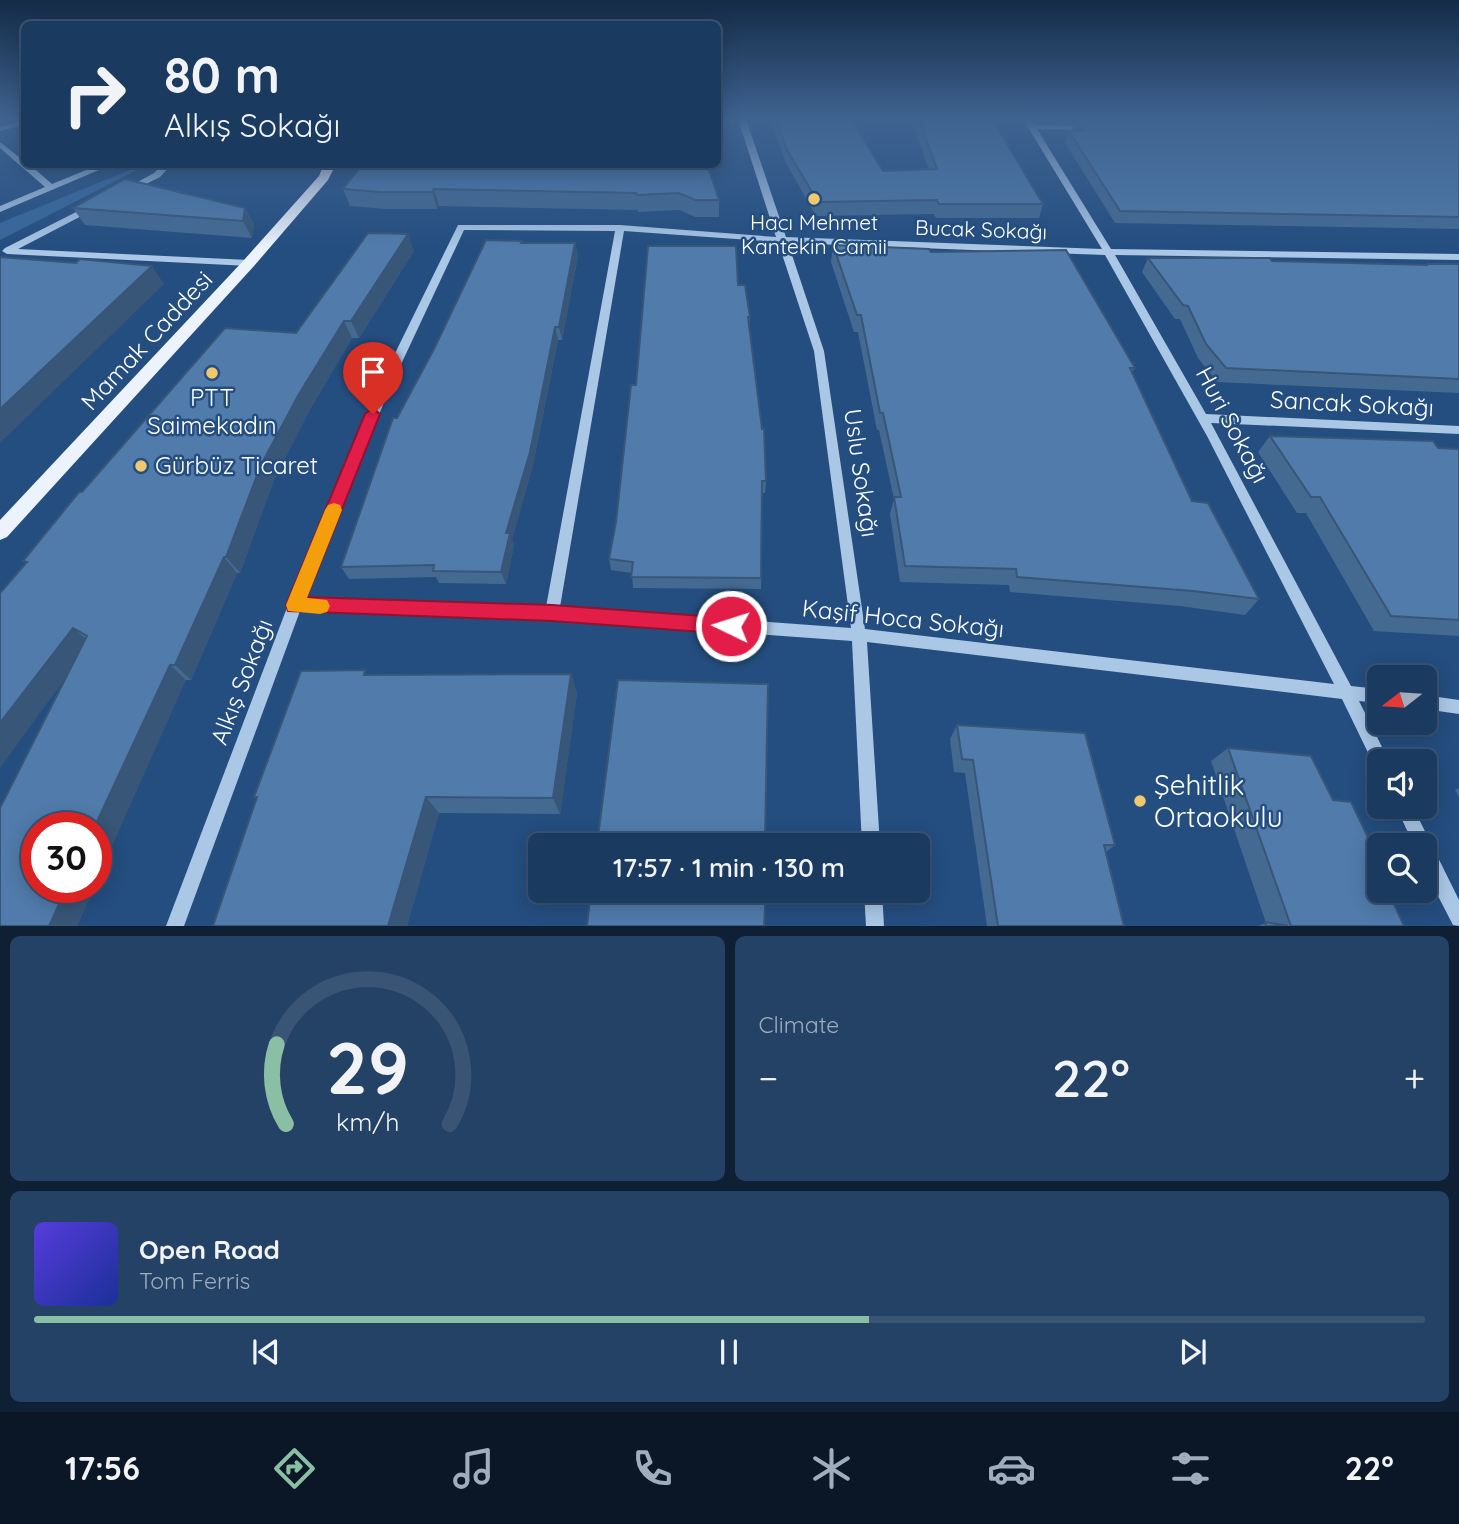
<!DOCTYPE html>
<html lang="en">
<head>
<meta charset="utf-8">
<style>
	:root { --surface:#1b3a60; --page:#244166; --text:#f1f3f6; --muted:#a0adbd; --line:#395475; --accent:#8abfa5 }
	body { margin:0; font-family:Quicksand,sans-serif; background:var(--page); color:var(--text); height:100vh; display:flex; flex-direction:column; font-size:26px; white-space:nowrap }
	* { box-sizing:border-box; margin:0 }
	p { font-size:23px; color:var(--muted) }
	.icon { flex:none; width:38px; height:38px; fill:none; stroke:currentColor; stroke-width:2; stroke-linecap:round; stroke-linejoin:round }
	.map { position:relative; height:926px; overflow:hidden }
	.panel { display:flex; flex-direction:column; gap:10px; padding:10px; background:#0f2035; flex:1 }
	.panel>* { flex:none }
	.guide { position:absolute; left:21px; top:21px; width:700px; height:147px; border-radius:10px; box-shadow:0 4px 18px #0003,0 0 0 2px var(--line); background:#1b3a60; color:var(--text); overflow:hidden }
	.needle { width:46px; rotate:253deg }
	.fabs { position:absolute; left:1367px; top:665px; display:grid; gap:14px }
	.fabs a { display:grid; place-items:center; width:70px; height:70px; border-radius:10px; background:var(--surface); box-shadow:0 4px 18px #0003,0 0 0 2px var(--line); font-size:35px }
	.speed { position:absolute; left:21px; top:812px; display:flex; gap:14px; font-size:35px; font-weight:700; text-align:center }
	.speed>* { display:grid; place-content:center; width:91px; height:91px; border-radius:50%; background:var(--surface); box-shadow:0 4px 18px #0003,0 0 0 2px var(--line); line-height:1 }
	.speed .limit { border:10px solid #d22; background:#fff; color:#111 }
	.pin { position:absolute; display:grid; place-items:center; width:60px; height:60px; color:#fff; margin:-72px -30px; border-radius:50% 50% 50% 0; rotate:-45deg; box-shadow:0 0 7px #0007 }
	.pin .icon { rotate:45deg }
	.me { position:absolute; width:77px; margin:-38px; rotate:274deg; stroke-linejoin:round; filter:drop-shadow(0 0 5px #0008) }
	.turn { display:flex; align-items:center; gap:24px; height:147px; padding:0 28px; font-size:32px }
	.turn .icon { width:91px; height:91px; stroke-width:2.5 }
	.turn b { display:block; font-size:49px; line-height:60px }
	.big { font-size:52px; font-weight:600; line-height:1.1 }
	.panel .tile { flex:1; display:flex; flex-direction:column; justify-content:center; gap:10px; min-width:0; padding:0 24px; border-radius:10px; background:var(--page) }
	.panel .dial { align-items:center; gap:0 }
	.dial svg { height:182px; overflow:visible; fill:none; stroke:var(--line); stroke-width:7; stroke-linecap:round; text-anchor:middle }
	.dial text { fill:var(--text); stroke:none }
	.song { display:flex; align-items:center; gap:21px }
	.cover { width:84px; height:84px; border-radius:10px; background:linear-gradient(135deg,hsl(250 70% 55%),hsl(230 70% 35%)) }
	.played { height:7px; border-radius:4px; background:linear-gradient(90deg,var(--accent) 60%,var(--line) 60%) }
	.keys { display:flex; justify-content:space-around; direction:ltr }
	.heat { display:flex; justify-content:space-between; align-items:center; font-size:38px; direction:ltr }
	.panel .tiles { flex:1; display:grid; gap:10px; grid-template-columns:1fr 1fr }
	.tile:last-child { grid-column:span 2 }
	.trip { position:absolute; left:528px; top:833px; width:402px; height:70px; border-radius:10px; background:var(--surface); box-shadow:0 4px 18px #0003,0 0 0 2px var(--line); font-weight:600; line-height:70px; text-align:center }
	.menu { display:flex; height:112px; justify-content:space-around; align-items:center; background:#0b1726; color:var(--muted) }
	.menu .icon { width:49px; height:49px }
	.menu .active { color:var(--accent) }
	.menu b { font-size:32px; color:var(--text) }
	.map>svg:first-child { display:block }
	.green { fill:#38689d }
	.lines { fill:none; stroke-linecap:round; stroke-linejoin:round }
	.minor { fill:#aac7e6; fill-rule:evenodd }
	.major { fill:#ecf3fd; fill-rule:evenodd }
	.wall { fill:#456a92 }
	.shaded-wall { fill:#385677 }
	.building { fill:#507baa; stroke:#385677; stroke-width:2 }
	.route { fill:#e11d48; stroke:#92132f; stroke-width:2 }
	.slow { fill:#f59e0b }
	.poi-dot { fill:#f1c86e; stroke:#244e80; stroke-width:2.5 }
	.labels { text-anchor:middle; stroke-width:5; stroke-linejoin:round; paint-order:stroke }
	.far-poi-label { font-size:21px; fill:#fff; stroke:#244e80 }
	.far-street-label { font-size:21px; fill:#fff; stroke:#244e80 }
	.street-label { font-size:24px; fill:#fff; stroke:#244e80 }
	.poi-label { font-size:24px; fill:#fff; stroke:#244e80 }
	.near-poi-label { font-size:28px; fill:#fff; stroke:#244e80; text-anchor:start }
</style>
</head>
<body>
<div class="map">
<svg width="1459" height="926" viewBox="0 0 1459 926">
	<rect width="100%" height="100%" fill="#244e80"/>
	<!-- green -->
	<polygon class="green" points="142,165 147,165 0,240 0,223"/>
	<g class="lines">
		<!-- minor -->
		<g class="minor">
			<path d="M738,119H746L786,237L1102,249L1023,119H1031L1034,125L1088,126L1092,128L1088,130L1037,129L1111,249L1459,254V260L1115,255L1206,414L1459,426V434L1211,423L1351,686L1379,689V703L1359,701L1389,761H1379V768L1375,767L1342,699L867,642L880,845H862L852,641L552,619L300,611L184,926H166L288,605L377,390L458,225H620L776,237ZM464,230L615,231L546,607L304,599L389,390ZM624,231L778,242L814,351L851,628L560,607ZM788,243L1105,255L1207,436L1334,684L865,629L824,351Z"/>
			<polygon points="1453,119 1459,119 1459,123"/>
			<polygon points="24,121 24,125 0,131 0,127"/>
			<polygon points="0,142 24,161 24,164 29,164 52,184 101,164 113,164 0,212 0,206 45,187 0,148"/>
			<polygon points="163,164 172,164 160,177 130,192 123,190 154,173"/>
			<polygon points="92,204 96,207 95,209 18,249 249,260 254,263 249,266 7,254 2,251 5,248"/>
			<polygon points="1424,695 1459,700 1459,714 1424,709"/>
			<polygon points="1396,807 1413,807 1459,900 1459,926 1453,925 1424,869 1424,845 1414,845"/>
			<polygon points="864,891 882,891 884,926 866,926"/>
		</g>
		<!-- major -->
		<polygon class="major" points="324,164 336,164 328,180 254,266 7,537 0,540 0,520 244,260 319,176"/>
	</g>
	<!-- wall -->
	<g class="wall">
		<polygon points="770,119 851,119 883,171 929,170 911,119 992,119 1043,204 1039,218 936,218 934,214 816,216 786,163"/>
		<polygon points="1061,119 1435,119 1433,124 1459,130 1459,229 1115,223 1065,143 1069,131 1072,131 1074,123 1064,123"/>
		<polygon points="707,164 719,200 719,217 695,217 680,210 638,212 638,210 439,206 437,209 387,209 350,206 343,189"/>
		<polygon points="73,208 245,208 254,225 252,238 85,225"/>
		<polygon points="522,241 522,243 575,243 578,256 562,340 558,340 533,465 512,539 514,545 506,584 439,583 436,577 349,579 341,567 397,418"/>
		<polygon points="833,245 931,252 1135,368 1132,372 1192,501 1259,599 1245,615 1180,606 1010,592 1009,585 900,582 890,514 894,499 879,430 877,430 858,332 854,332 831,262"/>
		<polygon points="414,251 359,338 352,338 309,411 273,482 240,573 237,573 191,680 186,680 37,887 94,887 77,926 0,926 65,679 26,563 23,561 82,492 296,333"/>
		<polygon points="1148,258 1425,265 1426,264 1459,264 1459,393 1217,382 1198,358 1180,319 1175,319 1142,272"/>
		<polygon points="738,285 750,317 749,329 766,481 765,493 762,493 761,589 633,588 632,573 611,570 609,559 616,522 636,385"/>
		<polygon points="1270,436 1438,448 1459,449 1459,636 1374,631 1306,513 1297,513 1258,452"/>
		<polygon points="571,674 577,693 560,814 439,813 407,926 213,926 257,798 254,797 368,675"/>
		<polygon points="957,725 1115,845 1106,852 1124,926 987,926 965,773 954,772 950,739"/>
		<polygon points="1228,748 1333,800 1379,860 1379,864 1377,865 1404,926 1258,926 1266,923 1211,761"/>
		<polygon points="1459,788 1459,797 1455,790"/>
	</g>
	<!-- shaded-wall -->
	<g class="shaded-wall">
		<polygon points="434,189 439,206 437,209 432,192"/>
		<polygon points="245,208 254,225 252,238 243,221"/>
		<polygon points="408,234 414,251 359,338 351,321"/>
		<polygon points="575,243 578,256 562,340 559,327"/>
		<polygon points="152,266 164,284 0,443 0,409"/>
		<polygon points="344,321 352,338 309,411 273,482 240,573 226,557 261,465 299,394"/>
		<polygon points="555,327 558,340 533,465 512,539 514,545 506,584 501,572 506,533"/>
		<polygon points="224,557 237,573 191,680 175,665"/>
		<polygon points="73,628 91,643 0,768 0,723"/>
		<polygon points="170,665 186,680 96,882 96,828 94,828"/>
		<polygon points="571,674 577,693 560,814 553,798"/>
		<polygon points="426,797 439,813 407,926 388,926"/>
		<polygon points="67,887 94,887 77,926 49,926"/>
	</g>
	<!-- building -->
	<g class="building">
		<polygon points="776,119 851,119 883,171 937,169 919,119 992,119 1043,204 939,204 937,200 818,202 787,150"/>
		<polygon points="1075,120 1451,124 1459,130 1459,217 1120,211 1069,131 1085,131"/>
		<polygon points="363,164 707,164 719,200 695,200 679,193 637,195 636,193 434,189 432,192 381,192 343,189"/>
		<polygon points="125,179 245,208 243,221 73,208"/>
		<polygon points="368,233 408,234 351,321 344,321 299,394 261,465 226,557 224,557 175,665 170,665 94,828 37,828 37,887 67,887 49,926 0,926 0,808 87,636 73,628 0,723 0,593 27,562 23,561 79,492 82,492 225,328 296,333"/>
		<polygon points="486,240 522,241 521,243 575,243 559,327 555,327 530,452 506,533 510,533 501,572 433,571 434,565 341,567 393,418 397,418 434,349"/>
		<polygon points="833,245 929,249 931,252 1066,250 1135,368 1130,368 1192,501 1208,503 1259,599 1193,591 1017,577 1016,569 905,566 894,497 901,497 883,413 880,413 861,315 857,315"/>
		<polygon points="648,246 736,246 738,285 745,285 750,317 748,317 762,429 764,429 766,481 762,481 761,578 631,577 633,562 609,559 616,522 631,385 636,385"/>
		<polygon points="0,257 76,263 80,259 152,266 0,409"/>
		<polygon points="1148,258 1270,258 1272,261 1428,265 1426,264 1459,264 1459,379 1226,368 1206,344 1188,306 1183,305"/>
		<polygon points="1270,436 1433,441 1438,448 1459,449 1459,620 1391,616 1320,497 1311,497"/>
		<polygon points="365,670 364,675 571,674 553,798 426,797 388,926 213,926 257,797 254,797 301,671"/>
		<polygon points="618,680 768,684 765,839 768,839 768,845 597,845"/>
		<polygon points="957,725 1085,733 1115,845 1104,845 1124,926 998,926 973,760 962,759"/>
		<polygon points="1228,748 1311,756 1333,800 1351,802 1379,860 1379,863 1376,863 1379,870 1379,891 1388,891 1404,926 1291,926"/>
		<polygon points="591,891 766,891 764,926 587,926"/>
		<polygon points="1265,922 1288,926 1266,926"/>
	</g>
	<!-- sky -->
	<linearGradient id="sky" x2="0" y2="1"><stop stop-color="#142b46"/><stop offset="0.48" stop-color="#3f6391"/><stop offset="1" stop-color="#3f6391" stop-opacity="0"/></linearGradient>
	<rect width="1459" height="249" fill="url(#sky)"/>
	<!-- route -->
	<polygon class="route" points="373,408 380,414 307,597 552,605 731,618 738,620 741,626 738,632 731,634 552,621 288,611 286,605 365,414"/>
	<!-- slow -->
	<polygon class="slow" points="334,503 340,505 342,510 307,598 327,600 330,606 327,612 320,614 288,611 286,605 325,510 328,505"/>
	<!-- markers -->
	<g class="poi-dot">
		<circle cx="814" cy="199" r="7"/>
		<circle cx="212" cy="373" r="7"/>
		<circle cx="141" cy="466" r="7"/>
		<circle cx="1140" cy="801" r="7"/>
	</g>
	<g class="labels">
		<!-- far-poi labels -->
		<g class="far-poi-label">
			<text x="814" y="230">Hacı Mehmet<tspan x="814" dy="24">Kantekin Camii</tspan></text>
		</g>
		<!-- far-street labels -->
		<g class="far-street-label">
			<text transform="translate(981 230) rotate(2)" y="7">Bucak Sokağı</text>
		</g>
		<!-- street labels -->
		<g class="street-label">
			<text transform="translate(147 341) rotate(-47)" y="8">Mamak Caddesi</text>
			<text transform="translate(1352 404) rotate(3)" y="8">Sancak Sokağı</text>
			<text transform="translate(1232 425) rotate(62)" y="8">Huri Sokağı</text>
			<text transform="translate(861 473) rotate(82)" y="8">Uslu Sokağı</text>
			<text transform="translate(903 619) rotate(6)" y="8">Kaşif Hoca Sokağı</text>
			<text transform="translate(242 682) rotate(-69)" y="8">Alkış Sokağı</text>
		</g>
		<!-- poi labels -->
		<g class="poi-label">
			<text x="212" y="406">PTT<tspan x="212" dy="28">Saimekadın</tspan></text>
			<text x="155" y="474" text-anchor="start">Gürbüz Ticaret</text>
		</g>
		<!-- near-poi labels -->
		<g class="near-poi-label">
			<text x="1154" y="795">Şehitlik<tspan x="1154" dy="32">Ortaokulu</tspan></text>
		</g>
	</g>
</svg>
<div class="fabs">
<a><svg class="needle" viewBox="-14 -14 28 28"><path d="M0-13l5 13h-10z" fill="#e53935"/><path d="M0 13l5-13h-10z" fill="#a0adbd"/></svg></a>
<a><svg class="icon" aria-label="sound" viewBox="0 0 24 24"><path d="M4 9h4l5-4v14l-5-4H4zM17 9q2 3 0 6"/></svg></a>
<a><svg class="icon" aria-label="search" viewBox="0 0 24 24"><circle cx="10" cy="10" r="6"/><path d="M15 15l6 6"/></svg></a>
</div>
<div class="speed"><div class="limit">30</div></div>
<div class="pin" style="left:373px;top:414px;background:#d93025"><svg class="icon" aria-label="arrive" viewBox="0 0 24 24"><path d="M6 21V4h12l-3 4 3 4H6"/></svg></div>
<svg class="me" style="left:731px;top:626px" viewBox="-20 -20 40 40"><circle r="17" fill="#e11d48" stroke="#fff" stroke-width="3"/><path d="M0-11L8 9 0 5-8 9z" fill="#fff"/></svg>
<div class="trip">17:57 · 1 min · 130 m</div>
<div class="guide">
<div class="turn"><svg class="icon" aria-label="right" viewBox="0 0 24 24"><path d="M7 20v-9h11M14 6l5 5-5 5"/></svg><div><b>80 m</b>Alkış Sokağı</div></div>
</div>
</div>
<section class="panel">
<div class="tiles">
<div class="tile dial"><svg viewBox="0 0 100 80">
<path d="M14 69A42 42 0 1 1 86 69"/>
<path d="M14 69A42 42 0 0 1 10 34" stroke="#8abfa5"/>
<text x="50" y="56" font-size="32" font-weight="700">29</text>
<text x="50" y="72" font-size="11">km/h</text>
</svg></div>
<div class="tile"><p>Climate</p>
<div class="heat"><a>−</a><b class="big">22°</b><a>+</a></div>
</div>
<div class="tile">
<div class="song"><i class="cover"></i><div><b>Open Road</b><p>Tom Ferris</p></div></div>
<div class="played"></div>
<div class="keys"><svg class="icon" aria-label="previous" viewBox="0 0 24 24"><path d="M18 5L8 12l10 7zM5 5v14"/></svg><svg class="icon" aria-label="pause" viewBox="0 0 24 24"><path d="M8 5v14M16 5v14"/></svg><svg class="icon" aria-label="next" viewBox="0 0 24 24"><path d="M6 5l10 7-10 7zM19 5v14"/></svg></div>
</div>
</div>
</section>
<nav class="menu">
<b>17:56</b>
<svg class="icon active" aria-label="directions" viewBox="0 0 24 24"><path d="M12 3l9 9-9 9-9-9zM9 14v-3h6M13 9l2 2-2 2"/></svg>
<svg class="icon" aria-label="music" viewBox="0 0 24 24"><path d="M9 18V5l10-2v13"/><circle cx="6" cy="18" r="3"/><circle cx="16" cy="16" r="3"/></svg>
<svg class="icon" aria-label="phone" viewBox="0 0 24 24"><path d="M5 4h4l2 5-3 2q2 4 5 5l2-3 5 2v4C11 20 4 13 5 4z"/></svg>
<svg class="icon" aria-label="climate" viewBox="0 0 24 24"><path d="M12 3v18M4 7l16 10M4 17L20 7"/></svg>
<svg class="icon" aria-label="car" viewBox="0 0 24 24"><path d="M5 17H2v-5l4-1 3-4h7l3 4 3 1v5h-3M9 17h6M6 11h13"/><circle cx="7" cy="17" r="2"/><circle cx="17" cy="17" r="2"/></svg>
<svg class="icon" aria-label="filters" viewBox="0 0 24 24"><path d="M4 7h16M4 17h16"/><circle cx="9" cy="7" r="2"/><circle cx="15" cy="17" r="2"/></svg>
<b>22°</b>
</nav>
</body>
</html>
